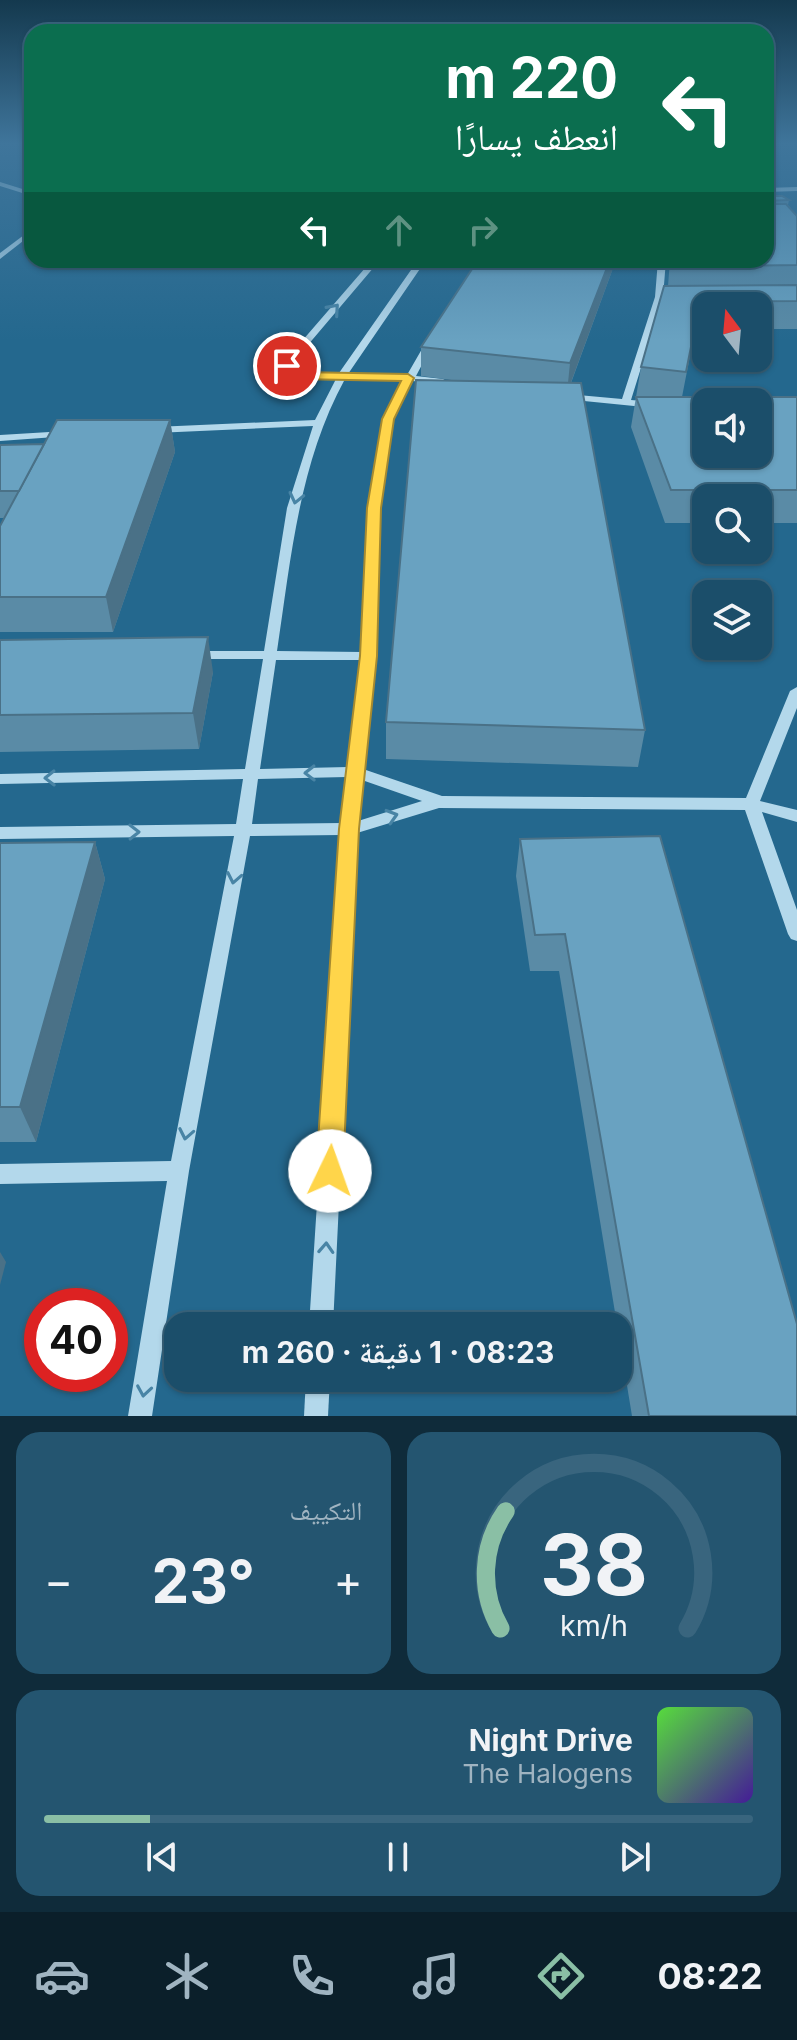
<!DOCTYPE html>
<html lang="ar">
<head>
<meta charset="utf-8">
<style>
	:root { --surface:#1b4e6a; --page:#245570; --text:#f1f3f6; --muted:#a0b4c1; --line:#39657e; --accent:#8abfa5 }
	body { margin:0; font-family:Inter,"Noto Naskh Arabic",sans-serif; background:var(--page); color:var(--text); direction:rtl; height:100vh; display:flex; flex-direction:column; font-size:30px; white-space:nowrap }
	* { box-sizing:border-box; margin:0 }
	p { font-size:26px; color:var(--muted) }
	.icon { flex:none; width:44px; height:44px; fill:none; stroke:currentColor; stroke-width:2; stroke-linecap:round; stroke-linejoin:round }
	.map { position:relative; height:1416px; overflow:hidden; direction:ltr }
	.side { display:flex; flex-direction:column; gap:16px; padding:16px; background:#0f2b3a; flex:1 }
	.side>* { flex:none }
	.guide { position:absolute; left:24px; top:24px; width:750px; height:244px; border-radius:24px; box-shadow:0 2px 6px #0004,0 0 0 2px var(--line); direction:rtl; background:#0b6e4f; color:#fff; overflow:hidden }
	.needle { width:52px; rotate:344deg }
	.buttons { position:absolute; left:692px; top:292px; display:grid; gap:16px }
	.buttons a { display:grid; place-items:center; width:80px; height:80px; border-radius:16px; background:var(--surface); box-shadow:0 2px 6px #0004,0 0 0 2px var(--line); font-size:40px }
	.speed { position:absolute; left:24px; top:1288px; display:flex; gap:16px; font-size:40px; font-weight:700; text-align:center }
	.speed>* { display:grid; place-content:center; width:104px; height:104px; border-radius:50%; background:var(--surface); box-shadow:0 2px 6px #0004,0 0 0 2px var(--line); line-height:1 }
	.speed .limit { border:12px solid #d22; background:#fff; color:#111 }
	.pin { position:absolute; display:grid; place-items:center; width:68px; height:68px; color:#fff; margin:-34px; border:4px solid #fff; border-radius:50%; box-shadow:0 2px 8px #0007 }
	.me { position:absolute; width:88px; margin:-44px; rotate:3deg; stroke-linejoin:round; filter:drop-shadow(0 0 6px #0008) }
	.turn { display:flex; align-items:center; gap:28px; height:168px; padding:0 24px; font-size:36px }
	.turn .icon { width:104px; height:104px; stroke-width:2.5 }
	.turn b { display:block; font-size:56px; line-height:68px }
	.lanes { display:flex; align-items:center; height:76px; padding:0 24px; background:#0003; justify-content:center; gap:40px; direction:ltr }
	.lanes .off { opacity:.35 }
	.big { font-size:60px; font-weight:700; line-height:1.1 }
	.side .widget { flex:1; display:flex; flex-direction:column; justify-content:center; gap:12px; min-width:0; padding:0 28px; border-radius:24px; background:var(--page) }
	.side .dial { align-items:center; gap:0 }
	.dial svg { height:208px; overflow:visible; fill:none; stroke:var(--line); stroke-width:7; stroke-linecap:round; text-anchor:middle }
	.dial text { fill:var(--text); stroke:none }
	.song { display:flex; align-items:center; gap:24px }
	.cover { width:96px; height:96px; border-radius:12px; background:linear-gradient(135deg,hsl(110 70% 55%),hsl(260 70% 35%)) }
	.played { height:8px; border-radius:4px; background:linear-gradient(90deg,var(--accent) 15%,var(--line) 15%) }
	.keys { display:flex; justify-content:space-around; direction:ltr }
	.heat { display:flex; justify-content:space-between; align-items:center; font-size:44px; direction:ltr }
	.side .tiles { flex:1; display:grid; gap:16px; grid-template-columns:1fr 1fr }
	.widget:last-child { grid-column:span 2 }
	.trip { position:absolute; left:164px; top:1312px; width:468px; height:80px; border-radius:24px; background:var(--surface); box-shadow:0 2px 6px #0004,0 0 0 2px var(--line); font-weight:700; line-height:80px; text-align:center; direction:rtl }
	.dock { display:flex; height:128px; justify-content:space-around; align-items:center; background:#0b1f2a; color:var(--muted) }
	.dock .icon { width:56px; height:56px }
	.dock .current { color:var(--accent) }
	.dock b { font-size:36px; color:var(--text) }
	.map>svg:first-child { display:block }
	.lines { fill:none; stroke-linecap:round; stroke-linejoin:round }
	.minor { fill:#b3d8eb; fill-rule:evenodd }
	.wall { fill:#5a8ba6 }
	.shaded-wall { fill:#4a7187 }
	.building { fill:#69a2c1; stroke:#4a7187; stroke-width:2; fill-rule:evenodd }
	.oneway { stroke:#4884a5 }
	.route { fill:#ffd54a; stroke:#a68a30; stroke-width:2 }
</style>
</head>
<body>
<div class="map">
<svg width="797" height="1416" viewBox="0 0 797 1416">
	<rect width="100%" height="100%" fill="#24688e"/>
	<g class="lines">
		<!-- minor -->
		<g class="minor">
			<polygon points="0,182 32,192 32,196 0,186"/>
			<polygon points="797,187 797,191 766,192 766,188"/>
			<polygon points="32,229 32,234 0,259 0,253"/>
			<path d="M372,260H380L296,359L292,371L339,373L418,260H426L348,374L407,375L426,342L430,339L434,342L416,376L443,379L448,382L443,385L413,381L393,419L380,508L375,656L363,769L442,796L746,798L790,691L797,687V708L760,801L797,810V822L762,812L797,910V941L791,939L788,934L745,810L439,808L357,833L333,1326H309L341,835L250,836L189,1171L152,1416H128L167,1181L0,1184V1164L171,1161L234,836L0,839V827L236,824L243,779L0,784V774L245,769L263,659H192L185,655L192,651H264L287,508L313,426L155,433L150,430L155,427L315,420L336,379L296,378L283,372L289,356ZM345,379L404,381L383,419L368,508L362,652L277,651C291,558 299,463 345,379ZM276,660H361L348,767L260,769ZM347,777L342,823L252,824L258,779ZM362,780L422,801L358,821Z"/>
			<polygon points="658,260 666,260 663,297 631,400 654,402 659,405 654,408 564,399 562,397 567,394 622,399 655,297"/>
			<polygon points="66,431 69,432 69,436 0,441 0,435"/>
			<polygon points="306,1378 330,1378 328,1416 304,1416"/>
		</g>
	</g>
	<!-- wall -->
	<g class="wall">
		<polygon points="766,196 789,200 788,205 797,216 797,329 758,329 758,306 706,306 706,329 695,330 682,397 797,396 797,523 758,523 758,498 706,498 706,523 665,523 631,427 641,367 668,286 670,260 766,260"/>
		<polygon points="616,260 571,383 645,730 638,767 386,759 386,722 459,381 421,376 421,347"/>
		<polygon points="170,420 175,452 113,632 0,632 0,526 4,518 0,518 0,445 44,444"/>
		<polygon points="0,640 213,672 199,749 0,752"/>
		<polygon points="520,839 797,1416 632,1416 559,971 530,971 516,876"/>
		<polygon points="95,842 105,879 36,1142 0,1142 0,843"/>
	</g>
	<!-- shaded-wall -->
	<g class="shaded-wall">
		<polygon points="610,260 616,260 567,393 570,363"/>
		<polygon points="170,420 175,452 113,632 106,597"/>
		<polygon points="208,637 213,672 199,749 193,713"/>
		<polygon points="95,842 105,879 36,1142 20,1107"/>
		<polygon points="0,1252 6,1262 0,1285"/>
	</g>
	<!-- building -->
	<g class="building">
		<polygon points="766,196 782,196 789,200 766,201"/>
		<polygon points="766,204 786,204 797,216 797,265 671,267 672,260 766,260"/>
		<polygon points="478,260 610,260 570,363 421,347"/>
		<polygon points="797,285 797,301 700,302 686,372 641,367 664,286"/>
		<polygon points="416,380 581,383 645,730 386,722"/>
		<path d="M636,397H797V490H671ZM706,402H758V454H706Z"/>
		<polygon points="57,420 170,420 106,597 0,597 0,526"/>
		<polygon points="44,444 19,491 0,491 0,445"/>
		<polygon points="208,637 193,713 0,715 0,640"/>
		<polygon points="660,836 797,1324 797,1416 649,1416 565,934 535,935 520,839"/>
		<polygon points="95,842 20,1107 0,1107 0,843"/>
	</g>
	<!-- one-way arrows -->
	<defs><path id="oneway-chevron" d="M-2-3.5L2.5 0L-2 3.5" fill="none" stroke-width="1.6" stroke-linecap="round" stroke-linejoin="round" transform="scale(2)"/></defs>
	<g class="oneway">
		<use href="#oneway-chevron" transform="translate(334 309) rotate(-49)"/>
		<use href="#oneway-chevron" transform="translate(296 498) rotate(103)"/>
		<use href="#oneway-chevron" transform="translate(310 773) rotate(179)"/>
		<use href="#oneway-chevron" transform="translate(50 778) rotate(179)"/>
		<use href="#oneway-chevron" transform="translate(392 816) rotate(-17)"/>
		<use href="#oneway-chevron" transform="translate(134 832) rotate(-1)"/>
		<use href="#oneway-chevron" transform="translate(234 878) rotate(101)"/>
		<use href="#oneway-chevron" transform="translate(186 1134) rotate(101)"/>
		<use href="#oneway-chevron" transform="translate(326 1248) rotate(-87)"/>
		<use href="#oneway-chevron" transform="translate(144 1391) rotate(99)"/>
	</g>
	<!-- sky -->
	<linearGradient id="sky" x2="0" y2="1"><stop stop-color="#14394e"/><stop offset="0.42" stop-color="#3f759b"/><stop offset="1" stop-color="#3f759b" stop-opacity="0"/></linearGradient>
	<rect width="797" height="341" fill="url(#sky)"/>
	<!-- route -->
	<polygon class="route" points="287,363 298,372 408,374 414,378 394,419 381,508 377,656 359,829 343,1171 339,1180 330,1184 320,1180 316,1171 339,829 360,656 367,508 382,419 401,381 296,379 282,372 282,366"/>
</svg>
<div class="buttons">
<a><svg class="needle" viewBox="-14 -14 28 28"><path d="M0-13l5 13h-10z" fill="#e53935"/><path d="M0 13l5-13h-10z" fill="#a0b4c1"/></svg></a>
<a><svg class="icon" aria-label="sound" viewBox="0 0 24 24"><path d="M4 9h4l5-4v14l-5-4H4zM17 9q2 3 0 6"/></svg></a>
<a><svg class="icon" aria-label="search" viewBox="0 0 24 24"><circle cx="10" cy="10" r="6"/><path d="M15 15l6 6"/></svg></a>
<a><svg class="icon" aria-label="layers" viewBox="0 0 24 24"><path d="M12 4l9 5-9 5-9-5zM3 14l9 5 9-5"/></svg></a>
</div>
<div class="speed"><div class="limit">40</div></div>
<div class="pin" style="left:287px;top:366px;background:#d93025"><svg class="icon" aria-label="arrive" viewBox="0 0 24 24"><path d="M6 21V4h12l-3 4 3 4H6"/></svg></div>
<svg class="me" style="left:330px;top:1171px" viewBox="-20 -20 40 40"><circle r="19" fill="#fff"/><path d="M0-13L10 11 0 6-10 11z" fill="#ffd54a"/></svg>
<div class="trip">08:23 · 1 دقيقة · 260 m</div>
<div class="guide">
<div class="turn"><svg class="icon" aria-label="left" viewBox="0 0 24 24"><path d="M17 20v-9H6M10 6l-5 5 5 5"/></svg><div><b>220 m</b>انعطف يسارًا</div></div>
<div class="lanes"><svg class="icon" aria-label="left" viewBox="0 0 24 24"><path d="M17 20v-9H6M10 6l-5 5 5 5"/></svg><svg class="icon off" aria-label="ahead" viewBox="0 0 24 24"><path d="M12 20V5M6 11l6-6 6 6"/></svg><svg class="icon off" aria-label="right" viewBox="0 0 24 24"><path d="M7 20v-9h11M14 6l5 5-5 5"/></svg></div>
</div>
</div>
<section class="side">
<div class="tiles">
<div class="widget dial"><svg viewBox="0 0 100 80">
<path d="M14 69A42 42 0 1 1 86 69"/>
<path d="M14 69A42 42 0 0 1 16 24" stroke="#8abfa5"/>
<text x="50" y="56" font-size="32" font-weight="700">38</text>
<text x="50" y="72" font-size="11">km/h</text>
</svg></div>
<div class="widget"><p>التكييف</p>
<div class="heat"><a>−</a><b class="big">23°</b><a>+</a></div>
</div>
<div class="widget">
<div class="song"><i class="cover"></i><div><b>Night Drive</b><p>The Halogens</p></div></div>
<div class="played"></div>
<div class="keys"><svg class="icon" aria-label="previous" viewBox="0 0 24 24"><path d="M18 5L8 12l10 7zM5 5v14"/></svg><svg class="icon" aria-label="pause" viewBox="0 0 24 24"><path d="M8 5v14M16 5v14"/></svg><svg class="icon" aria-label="next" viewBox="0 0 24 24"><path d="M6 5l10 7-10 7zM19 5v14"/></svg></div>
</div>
</div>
</section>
<nav class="dock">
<b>08:22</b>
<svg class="icon current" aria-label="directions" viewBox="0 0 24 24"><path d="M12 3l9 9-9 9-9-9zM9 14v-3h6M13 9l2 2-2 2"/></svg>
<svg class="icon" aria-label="music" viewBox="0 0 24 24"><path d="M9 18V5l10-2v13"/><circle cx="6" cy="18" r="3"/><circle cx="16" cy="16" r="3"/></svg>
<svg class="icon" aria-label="phone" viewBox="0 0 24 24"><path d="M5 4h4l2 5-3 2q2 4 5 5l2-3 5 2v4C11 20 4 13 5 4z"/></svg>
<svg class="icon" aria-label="climate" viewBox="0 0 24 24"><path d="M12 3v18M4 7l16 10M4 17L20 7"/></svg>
<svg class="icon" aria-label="car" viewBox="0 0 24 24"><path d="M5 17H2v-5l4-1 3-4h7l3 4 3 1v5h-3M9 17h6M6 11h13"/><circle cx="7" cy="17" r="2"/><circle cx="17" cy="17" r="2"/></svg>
</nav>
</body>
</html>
